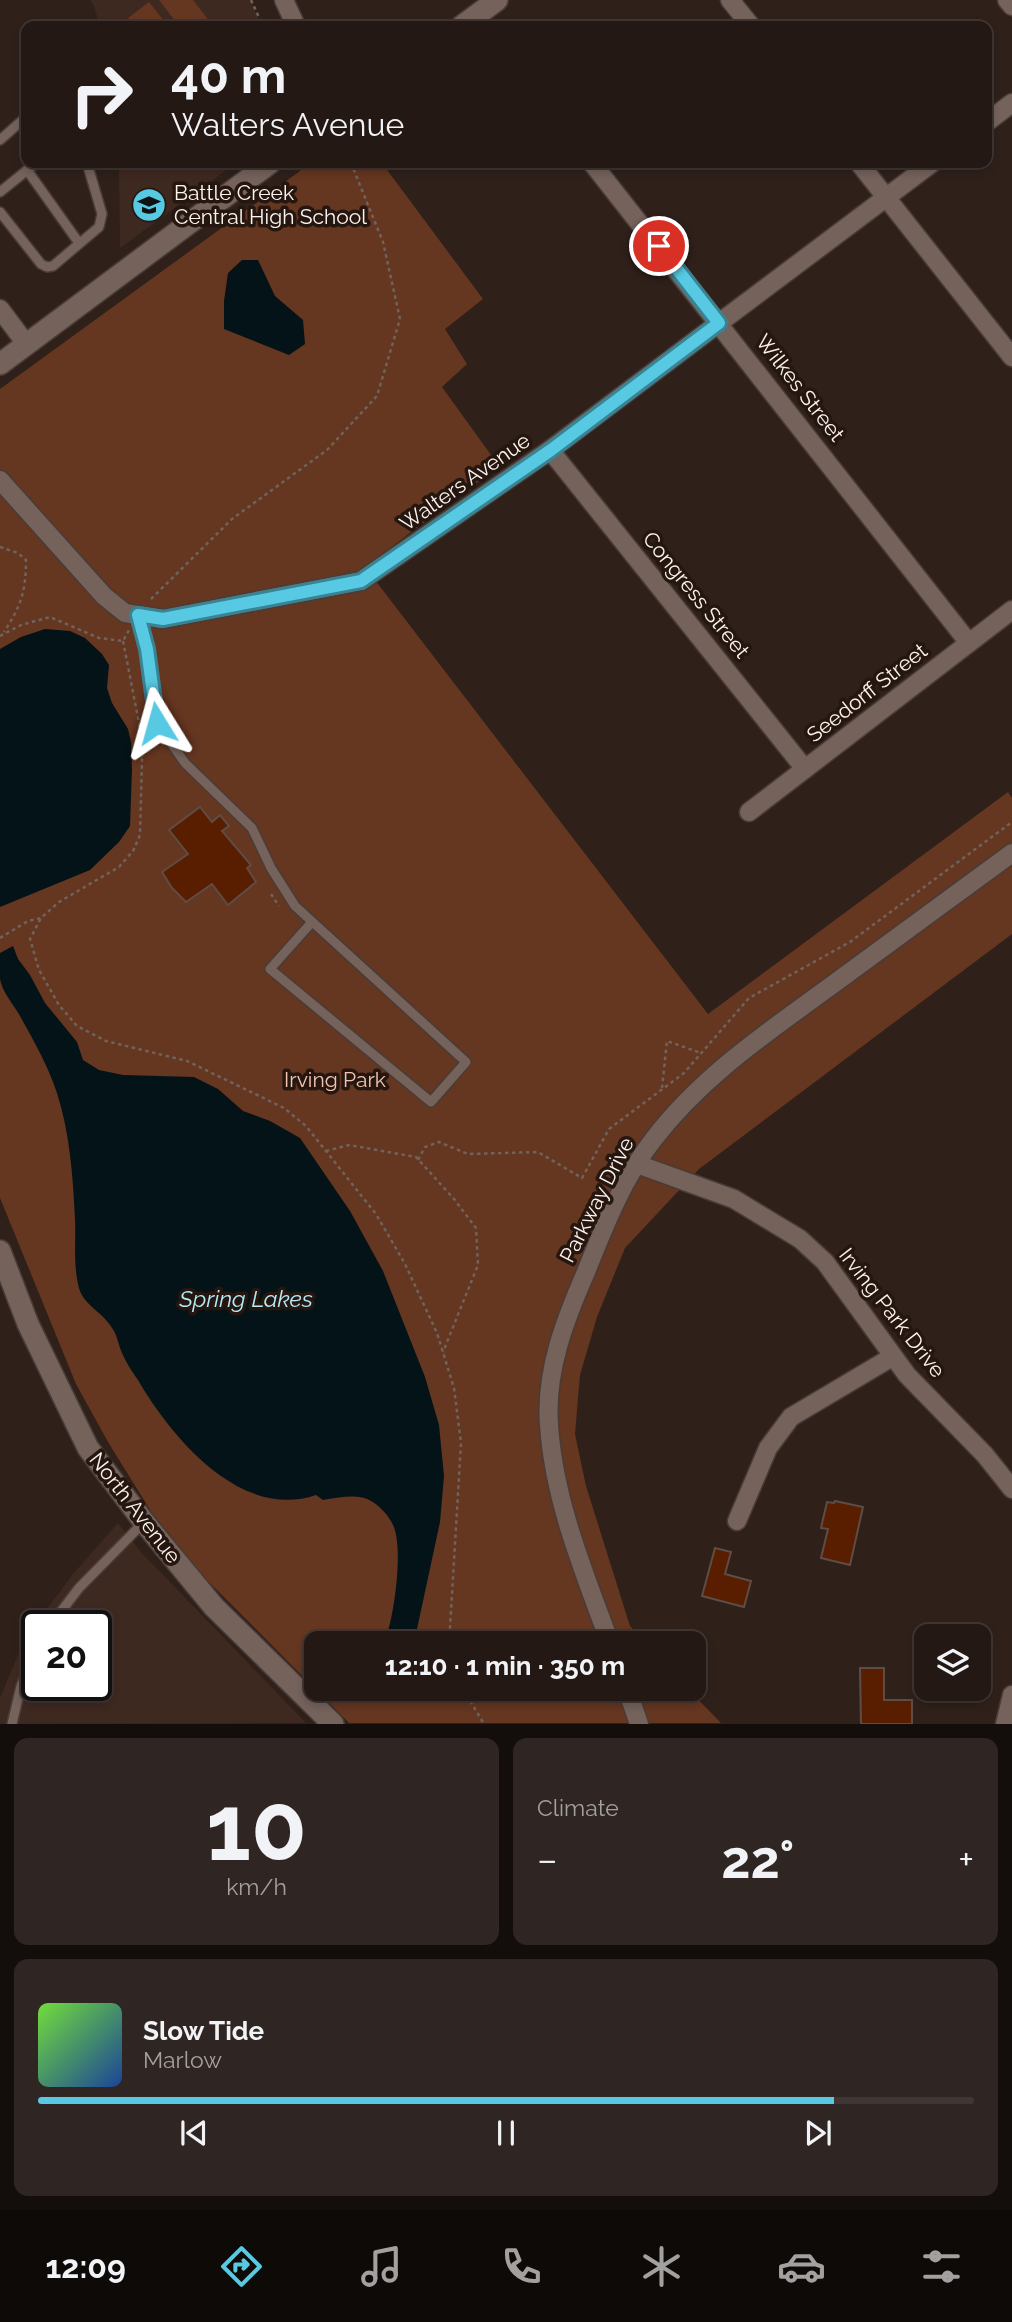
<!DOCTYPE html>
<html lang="en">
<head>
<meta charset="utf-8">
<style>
	:root { --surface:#231814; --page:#2f2522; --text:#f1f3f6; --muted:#a3a0a0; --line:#403734; --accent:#57c9e2 }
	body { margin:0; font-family:Raleway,sans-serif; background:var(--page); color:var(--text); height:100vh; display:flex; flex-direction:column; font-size:26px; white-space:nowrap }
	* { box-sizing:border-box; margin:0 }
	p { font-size:23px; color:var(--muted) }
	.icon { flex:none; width:38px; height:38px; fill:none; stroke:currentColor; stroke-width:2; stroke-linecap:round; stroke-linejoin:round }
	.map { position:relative; height:1724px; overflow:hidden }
	.side { display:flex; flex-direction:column; gap:14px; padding:14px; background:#130d0b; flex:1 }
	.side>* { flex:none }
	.guide { position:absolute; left:21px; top:21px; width:971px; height:147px; border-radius:14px; box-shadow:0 4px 10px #0003,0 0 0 2px var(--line); background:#231814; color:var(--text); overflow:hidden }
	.controls { position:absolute; left:914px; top:1624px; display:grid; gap:14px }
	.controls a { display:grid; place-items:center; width:77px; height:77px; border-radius:14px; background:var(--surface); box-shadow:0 4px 10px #0003,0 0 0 2px var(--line); font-size:35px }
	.speed { position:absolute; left:21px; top:1610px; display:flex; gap:14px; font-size:35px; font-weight:700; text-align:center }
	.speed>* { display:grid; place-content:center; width:91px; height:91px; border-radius:50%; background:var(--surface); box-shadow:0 4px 10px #0003,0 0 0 2px var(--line); line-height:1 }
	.speed .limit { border:4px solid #111; border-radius:10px; background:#fff; color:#111 }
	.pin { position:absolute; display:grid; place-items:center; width:60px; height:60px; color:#fff; margin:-30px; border:4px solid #fff; border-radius:50%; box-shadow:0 2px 7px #0007 }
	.me { position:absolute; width:77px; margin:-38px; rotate:352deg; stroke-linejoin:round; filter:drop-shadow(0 0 5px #0008) }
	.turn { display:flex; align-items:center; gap:24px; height:147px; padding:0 35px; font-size:32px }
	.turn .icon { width:91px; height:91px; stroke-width:2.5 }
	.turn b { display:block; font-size:49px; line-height:60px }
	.big { font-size:52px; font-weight:700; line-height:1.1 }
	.side .widget { flex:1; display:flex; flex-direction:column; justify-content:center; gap:10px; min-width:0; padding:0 24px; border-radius:14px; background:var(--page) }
	.side .dial { align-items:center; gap:0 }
	.dial b { font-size:91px; line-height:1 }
	.song { display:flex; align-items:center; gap:21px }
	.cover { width:84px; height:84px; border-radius:10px; background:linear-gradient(135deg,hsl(100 70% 55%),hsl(220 70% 35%)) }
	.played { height:7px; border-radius:4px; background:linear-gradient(90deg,var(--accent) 85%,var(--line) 85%) }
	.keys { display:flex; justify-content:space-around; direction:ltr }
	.heat { display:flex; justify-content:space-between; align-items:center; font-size:38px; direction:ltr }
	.side .tiles { flex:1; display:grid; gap:14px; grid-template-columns:1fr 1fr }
	.widget:last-child { grid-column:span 2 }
	.trip { position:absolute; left:304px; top:1631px; width:402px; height:70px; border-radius:14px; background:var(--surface); box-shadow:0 4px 10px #0003,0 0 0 2px var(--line); font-weight:700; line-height:70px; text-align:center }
	.menu { display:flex; height:112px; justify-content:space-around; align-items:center; background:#0e0a08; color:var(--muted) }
	.menu .icon { width:49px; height:49px }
	.menu .on { color:var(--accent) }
	.menu b { font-size:32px; color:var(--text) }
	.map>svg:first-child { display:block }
	.built { fill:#3e2920; fill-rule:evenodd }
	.green { fill:#653620 }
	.water { fill:#041317 }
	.building { fill:#591e00; stroke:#5e4d46; stroke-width:2 }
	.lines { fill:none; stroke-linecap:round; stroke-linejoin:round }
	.service-casing { stroke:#493c38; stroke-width:12 }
	.minor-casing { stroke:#493c38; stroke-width:21 }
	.tertiary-casing { stroke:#493c38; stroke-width:24 }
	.path { stroke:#70635d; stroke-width:2.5; stroke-dasharray:3.5 3.5; stroke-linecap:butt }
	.service { stroke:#74625b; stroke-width:9 }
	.minor { stroke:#74625b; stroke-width:18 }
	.tertiary { stroke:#74625b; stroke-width:21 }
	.route-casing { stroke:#398393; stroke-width:18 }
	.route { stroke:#57c9e2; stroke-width:12 }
	.labels { text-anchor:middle; stroke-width:7; stroke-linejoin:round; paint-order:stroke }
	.poi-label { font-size:21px; fill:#fdf3ee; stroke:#251710; text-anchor:start }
	.street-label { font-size:21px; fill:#fdf3ee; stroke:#251710 }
	.park-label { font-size:21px; fill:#f3c5b1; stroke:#251710 }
	.water-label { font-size:23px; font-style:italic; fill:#b5ecfb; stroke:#251710 }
</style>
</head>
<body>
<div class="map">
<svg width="1012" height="1724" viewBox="0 0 1012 1724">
	<rect width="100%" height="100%" fill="#2f201a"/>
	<!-- built -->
	<g class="built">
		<polygon points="90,0 250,0 262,26 100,26 94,6"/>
		<polygon points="119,163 236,163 120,248"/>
		<path d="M118,1523L140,1551L306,1723L0,1724V1698L25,1638L73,1574ZM37,1626H96V1685H37Z"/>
	</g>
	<!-- green -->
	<g class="green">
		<polygon points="159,0 193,0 213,26 179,26"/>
		<polygon points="149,2 168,26 134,26 128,18"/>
		<polygon points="311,163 382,163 483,299 445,329 467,364 442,387 499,466 365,567 708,1014 1008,792 1012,798 1012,934 699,1169 625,1248 597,1317 580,1375 575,1434 586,1486 630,1626 646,1643 317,1643 317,1689 688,1689 721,1723 349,1723 203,1576 152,1513 108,1442 76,1384 0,1198 0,389"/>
	</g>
	<!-- water -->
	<g class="water">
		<polygon points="242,260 258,260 275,296 303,320 305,344 289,355 224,329 224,301 228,273"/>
		<polygon points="45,629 70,631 85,638 102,654 109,665 107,688 112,703 128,729 131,742 132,769 130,826 119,842 90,870 0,907 0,649 21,637"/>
		<path d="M13,946L18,959L30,975L45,1003L77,1042L83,1060L99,1070L123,1075L194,1077L218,1089L243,1111L270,1121L300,1138L350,1211L383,1271L425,1377L439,1425L444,1476L440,1522L414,1643H384C394,1621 404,1547 393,1525C389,1516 380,1506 371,1501C358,1493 338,1498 323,1500L316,1495C241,1521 171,1437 138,1380C131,1370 124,1359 120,1348C118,1341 116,1333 112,1328C103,1312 84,1306 79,1288C73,1266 76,1242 75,1219C73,1177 70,1134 57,1093C48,1066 34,1041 20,1016C14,1005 2,992 0,979C0,971 0,961 0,953Z"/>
	</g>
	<!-- building -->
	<g class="building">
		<polygon points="200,807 212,822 220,815 229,826 222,831 251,865 247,868 256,882 228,905 212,884 186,902 172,888 162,872 188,854 169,830"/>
		<polygon points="835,1501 863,1507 850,1565 821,1558 828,1529 821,1528 827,1502 834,1503"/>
		<polygon points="715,1548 731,1552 725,1574 751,1581 744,1607 702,1596"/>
		<polygon points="860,1668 884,1668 884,1700 912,1700 912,1724 861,1724"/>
	</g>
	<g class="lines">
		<!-- service casing -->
		<g class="service-casing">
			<g id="service">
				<polyline points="0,140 26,117"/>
				<polyline points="27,170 79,243"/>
				<polyline points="0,192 36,163"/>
				<polyline points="0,212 41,264 47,267 53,266 99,227 102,214 87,163"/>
				<polyline points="138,615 147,649 157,723 185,763 252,828 271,868 295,906 466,1062 431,1102 270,969 312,922"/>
				<polyline points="50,1626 79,1588 144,1522"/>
				<polyline points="12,1724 21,1686 37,1648"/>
			</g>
		</g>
		<!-- minor casing -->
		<g class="minor-casing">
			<g id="minor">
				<polyline points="284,0 296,26"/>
				<polyline points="730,0 751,26"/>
				<polyline points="1007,0 1012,6"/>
				<polyline points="987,122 1012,103"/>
				<polyline points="592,163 969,643"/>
				<polyline points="859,163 1012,357"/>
				<polyline points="0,309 27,345"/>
				<polyline points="550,450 805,769"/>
				<polyline points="0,480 104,596 125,613 163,619 361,581 550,450 932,163"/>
				<polyline points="749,812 1012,610"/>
				<polyline points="637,1164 734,1199 800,1239 825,1262 907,1375 985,1455 1012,1489"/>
				<polyline points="737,1521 768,1448 791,1417 892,1357"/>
				<path d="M610,1643C584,1572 554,1501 549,1425C545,1371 565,1320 586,1272C604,1227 623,1178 653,1140C701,1077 765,1034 828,988C889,943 951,898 1012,853"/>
				<polyline points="627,1689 639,1724"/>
				<polyline points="1005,1724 1012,1695"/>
			</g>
		</g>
		<!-- tertiary casing -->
		<g class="tertiary-casing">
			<g id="tertiary">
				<polyline points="462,26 497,0"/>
				<polyline points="0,364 270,163"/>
				<polyline points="0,1251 28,1324 88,1448 144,1522 214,1607 333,1724"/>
			</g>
		</g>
		<!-- path -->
		<g class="path">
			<polyline points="251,0 263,26"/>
			<path d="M0,547L18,553L26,560C26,591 21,606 4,632"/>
			<polyline points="151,599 232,519 327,450 377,396 400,319 383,242 351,163"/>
			<polyline points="0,636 21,625 50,617 99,638 123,641 129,630"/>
			<polyline points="123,641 139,723 142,761 140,835 133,851 119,867 59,902 41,918 30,939 39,970 59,1005 77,1026 106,1041 187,1061 284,1108 306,1126 376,1214 405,1264 437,1333 454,1388 461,1443 450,1628 451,1643"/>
			<polyline points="271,894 279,906"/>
			<polyline points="0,938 28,921 41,918"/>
			<polyline points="662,1088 667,1041 701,1053"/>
			<polyline points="326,1151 349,1145 416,1157 454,1199 476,1228 478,1265 443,1352"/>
			<polyline points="418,1160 425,1147 439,1142 468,1154 538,1152 582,1178 609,1129 684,1073 749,998 850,942 1012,822"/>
			<polyline points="463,1689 484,1724"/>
		</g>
		<!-- service -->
		<use href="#service" class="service"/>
		<!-- minor -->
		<use href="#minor" class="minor"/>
		<!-- tertiary -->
		<use href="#tertiary" class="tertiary"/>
	</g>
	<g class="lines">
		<!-- route casing -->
		<g class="route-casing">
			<polyline id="route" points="157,723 147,649 138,615 163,619 361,581 551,450 719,323 659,246"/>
		</g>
		<!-- route -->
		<use href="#route" class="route"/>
	</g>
	<!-- icons -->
	<defs>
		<g id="school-disc" transform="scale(1.75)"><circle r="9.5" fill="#57c9e2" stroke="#251710"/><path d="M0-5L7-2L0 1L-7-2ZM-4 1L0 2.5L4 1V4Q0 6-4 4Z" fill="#111"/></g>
	</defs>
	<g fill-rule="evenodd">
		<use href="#school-disc" x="149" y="205"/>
	</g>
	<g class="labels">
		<!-- poi labels -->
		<g class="poi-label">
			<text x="174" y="200">Battle Creek<tspan x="174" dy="24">Central High School</tspan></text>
		</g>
		<!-- street labels -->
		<g class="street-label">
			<text transform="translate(800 388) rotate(52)" y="7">Wilkes Street</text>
			<text transform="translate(465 482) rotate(-35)" y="7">Walters Avenue</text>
			<text transform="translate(696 595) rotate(51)" y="7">Congress Street</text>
			<text transform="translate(867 693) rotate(-38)" y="7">Seedorff Street</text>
			<text transform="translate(597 1200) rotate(-63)" y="7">Parkway Drive</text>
			<text transform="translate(892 1313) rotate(52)" y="7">Irving Park Drive</text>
			<text transform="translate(135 1508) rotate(52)" y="7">North Avenue</text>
		</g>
		<!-- park labels -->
		<g class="park-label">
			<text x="335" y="1087">Irving Park</text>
		</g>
		<!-- water labels -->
		<g class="water-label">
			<text x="246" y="1307">Spring Lakes</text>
		</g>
	</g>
</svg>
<div class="controls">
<a><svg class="icon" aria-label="layers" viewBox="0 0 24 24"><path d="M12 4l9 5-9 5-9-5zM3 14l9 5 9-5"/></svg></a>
</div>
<div class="speed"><div class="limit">20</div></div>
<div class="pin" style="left:659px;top:246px;background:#d93025"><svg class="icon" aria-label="arrive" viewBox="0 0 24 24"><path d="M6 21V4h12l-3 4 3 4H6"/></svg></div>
<svg class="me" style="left:157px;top:723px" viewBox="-20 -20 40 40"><path d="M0-17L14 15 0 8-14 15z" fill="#57c9e2" stroke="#fff" stroke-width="4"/></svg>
<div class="trip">12:10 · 1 min · 350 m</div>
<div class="guide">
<div class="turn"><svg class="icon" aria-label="right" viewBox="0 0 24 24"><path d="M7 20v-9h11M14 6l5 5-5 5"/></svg><div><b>40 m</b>Walters Avenue</div></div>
</div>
</div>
<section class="side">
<div class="tiles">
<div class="widget dial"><b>10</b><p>km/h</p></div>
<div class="widget"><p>Climate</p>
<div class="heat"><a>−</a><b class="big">22°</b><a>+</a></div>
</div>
<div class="widget">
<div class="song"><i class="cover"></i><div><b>Slow Tide</b><p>Marlow</p></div></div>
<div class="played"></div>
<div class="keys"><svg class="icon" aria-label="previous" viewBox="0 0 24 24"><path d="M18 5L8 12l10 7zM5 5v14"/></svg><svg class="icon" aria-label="pause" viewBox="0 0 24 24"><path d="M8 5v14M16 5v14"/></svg><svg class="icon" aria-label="next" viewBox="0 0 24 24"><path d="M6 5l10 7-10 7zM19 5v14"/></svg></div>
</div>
</div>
</section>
<nav class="menu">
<b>12:09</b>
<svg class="icon on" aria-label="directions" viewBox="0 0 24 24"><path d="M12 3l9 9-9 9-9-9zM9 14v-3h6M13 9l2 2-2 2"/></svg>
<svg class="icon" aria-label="music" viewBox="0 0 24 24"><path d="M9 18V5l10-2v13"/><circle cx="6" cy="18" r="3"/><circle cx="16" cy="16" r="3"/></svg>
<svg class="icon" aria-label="phone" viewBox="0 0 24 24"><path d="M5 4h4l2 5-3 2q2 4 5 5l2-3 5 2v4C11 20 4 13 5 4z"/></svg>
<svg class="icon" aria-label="climate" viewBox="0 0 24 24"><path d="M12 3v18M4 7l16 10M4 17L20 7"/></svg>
<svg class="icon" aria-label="car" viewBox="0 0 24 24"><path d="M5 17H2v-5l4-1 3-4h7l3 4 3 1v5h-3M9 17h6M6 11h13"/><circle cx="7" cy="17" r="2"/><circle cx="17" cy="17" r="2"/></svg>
<svg class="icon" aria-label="filters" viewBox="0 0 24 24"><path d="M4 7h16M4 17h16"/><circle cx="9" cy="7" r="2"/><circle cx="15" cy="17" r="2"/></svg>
</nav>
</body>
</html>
